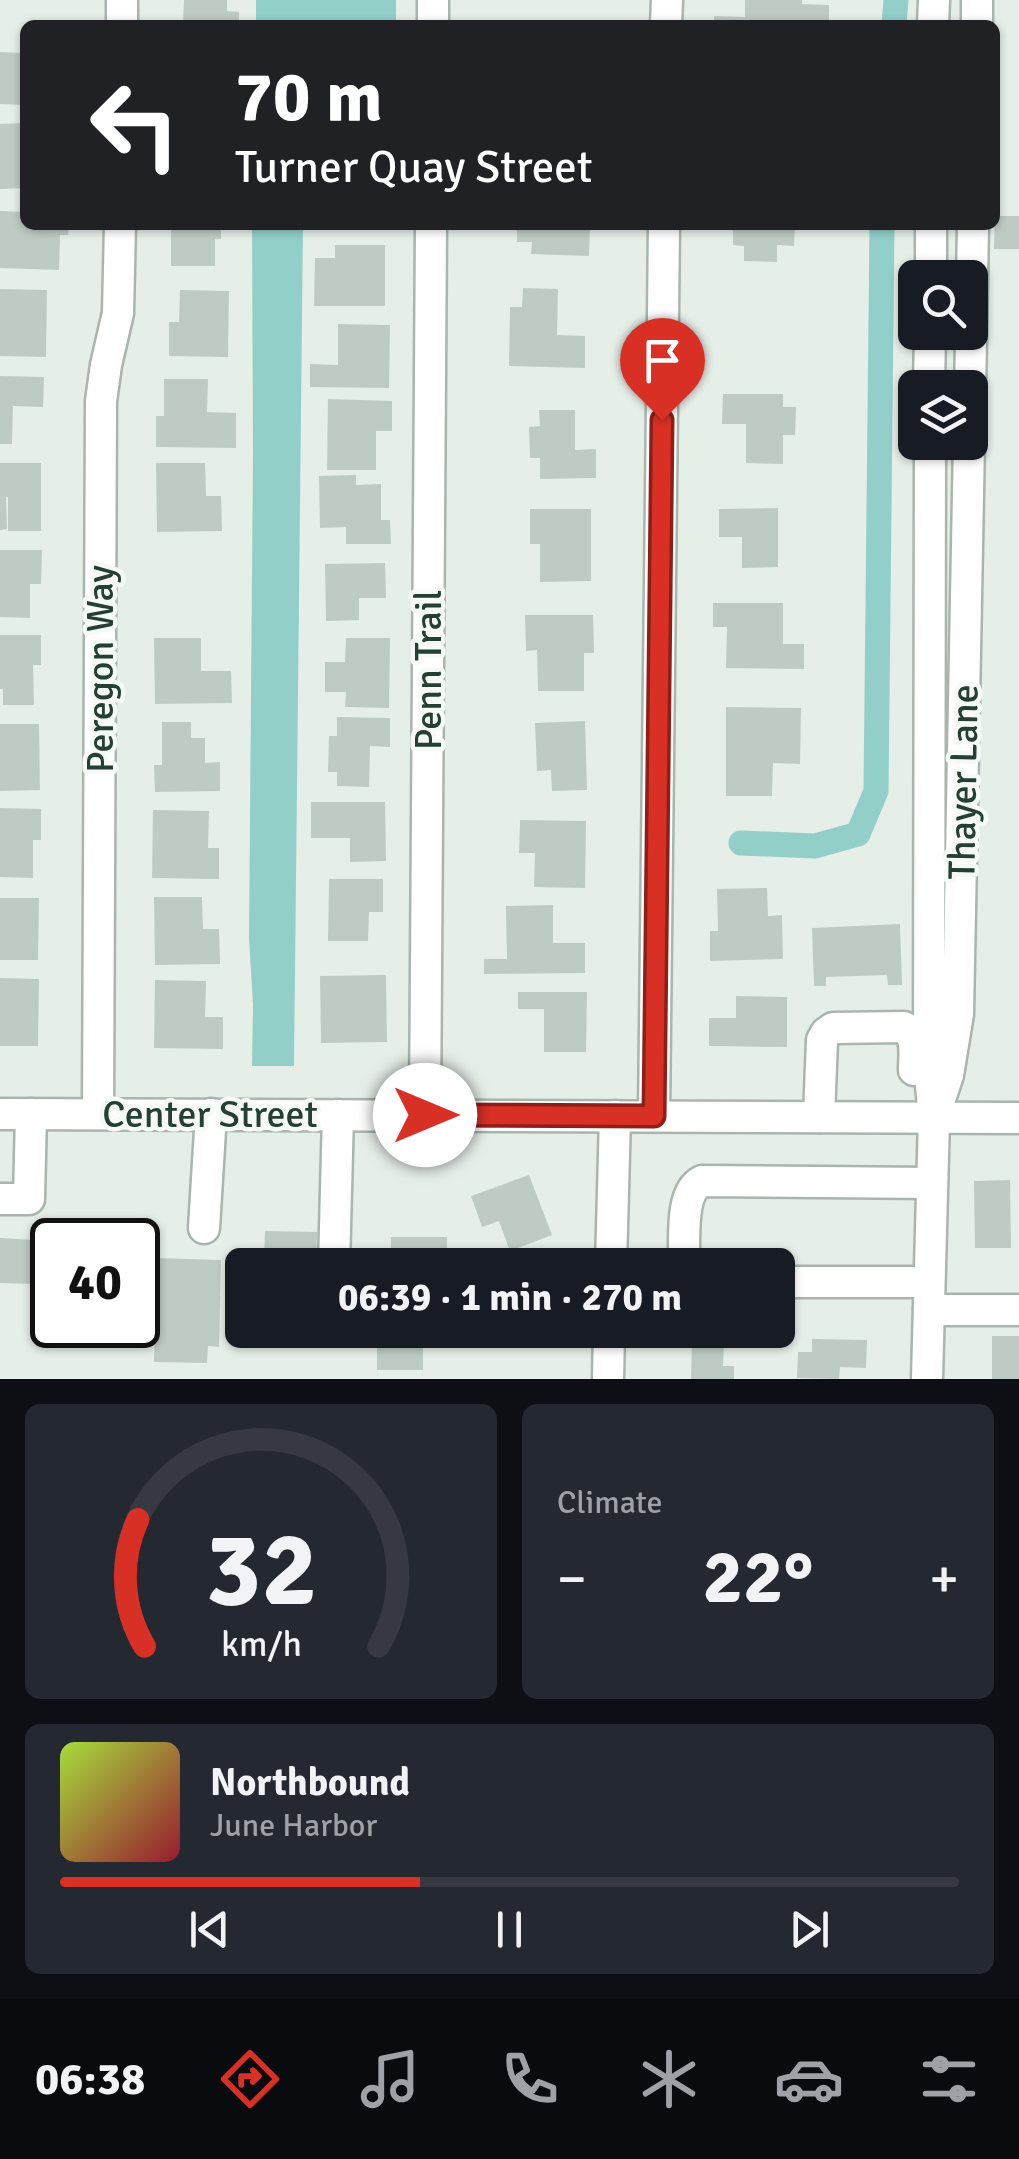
<!DOCTYPE html>
<html lang="en">
<head>
<meta charset="utf-8">
<style>
	:root { --surface:#171b24; --page:#242831; --text:#f1f3f6; --muted:#9ea1a6; --line:#363941; --accent:#d93025 }
	body { margin:0; font-family:Signika,sans-serif; background:var(--page); color:var(--text); height:100vh; display:flex; flex-direction:column; font-size:38px; white-space:nowrap }
	* { box-sizing:border-box; margin:0 }
	p { font-size:32px; color:var(--muted) }
	.icon { flex:none; width:55px; height:55px; fill:none; stroke:currentColor; stroke-width:2; stroke-linecap:round; stroke-linejoin:round }
	.map { position:relative; height:1379px; overflow:hidden }
	.details { display:flex; flex-direction:column; gap:25px; padding:25px; background:#0d0f14; flex:1 }
	.details>* { flex:none }
	.banner { position:absolute; left:20px; top:20px; width:980px; height:210px; border-radius:15px; box-shadow:0 2px 8px #0004; background:#202124; color:#fff; overflow:hidden }
	.fabs { position:absolute; left:898px; top:260px; display:grid; gap:20px }
	.fabs a { display:grid; place-items:center; width:90px; height:90px; border-radius:15px; background:var(--surface); box-shadow:0 2px 8px #0004; font-size:50px }
	.speed { position:absolute; left:30px; top:1218px; display:flex; gap:20px; font-size:50px; font-weight:700; text-align:center }
	.speed>* { display:grid; place-content:center; width:130px; height:130px; border-radius:50%; background:var(--surface); box-shadow:0 2px 8px #0004; line-height:1 }
	.speed .limit { border:5px solid #111; border-radius:15px; background:#fff; color:#111 }
	.pin { position:absolute; display:grid; place-items:center; width:85px; height:85px; color:#fff; margin:-102px -42px; border-radius:50% 50% 50% 0; rotate:-45deg; box-shadow:0 0 10px #0007 }
	.pin .icon { rotate:45deg }
	.me { position:absolute; width:110px; margin:-55px; rotate:90deg; stroke-linejoin:round; filter:drop-shadow(0 0 8px #0008) }
	.turn { display:flex; align-items:center; gap:35px; height:210px; padding:0 50px; font-size:45px }
	.turn .icon { width:130px; height:130px; stroke-width:2.5 }
	.turn b { display:block; font-size:70px; line-height:85px }
	.big { font-size:75px; font-weight:700; line-height:1.1 }
	.details .card { flex:1; display:flex; flex-direction:column; justify-content:center; gap:15px; min-width:0; padding:0 35px; border-radius:15px; background:var(--page) }
	.details .dial { align-items:center; gap:0 }
	.dial svg { height:260px; overflow:visible; fill:none; stroke:var(--line); stroke-width:7; stroke-linecap:round; text-anchor:middle }
	.dial text { fill:var(--text); stroke:none }
	.song { display:flex; align-items:center; gap:30px }
	.cover { width:120px; height:120px; border-radius:15px; background:linear-gradient(135deg,hsl(80 70% 55%),hsl(350 70% 35%)) }
	.played { height:10px; border-radius:5px; background:linear-gradient(90deg,var(--accent) 40%,var(--line) 40%) }
	.keys { display:flex; justify-content:space-around; direction:ltr }
	.heat { display:flex; justify-content:space-between; align-items:center; font-size:55px; direction:ltr }
	.details .tiles { flex:1; display:grid; gap:25px; grid-template-columns:1fr 1fr }
	.card:last-child { grid-column:span 2 }
	.trip { position:absolute; left:225px; top:1248px; width:570px; height:100px; border-radius:15px; background:var(--surface); box-shadow:0 2px 8px #0004; font-weight:700; line-height:100px; text-align:center }
	.dock { display:flex; height:160px; justify-content:space-around; align-items:center; background:#090b0e; color:var(--muted) }
	.dock .icon { width:70px; height:70px }
	.dock .on { color:var(--accent) }
	.dock b { font-size:45px; color:var(--text) }
	.map>svg:first-child { display:block }
	.water { fill:#92cfc9 }
	.lines { fill:none; stroke-linecap:round; stroke-linejoin:round }
	.canal { stroke:#92cfc9; stroke-width:25 }
	.building { fill:#becbc3 }
	.minor-casing { stroke:#a8b6ae; stroke-width:35 }
	.minor { stroke:#fff; stroke-width:30 }
	.route-casing { stroke:#8d1f18; stroke-width:25 }
	.route { stroke:#d93025; stroke-width:18 }
	.labels { text-anchor:middle; stroke-width:9; stroke-linejoin:round; paint-order:stroke }
	.street-label { font-size:38px; fill:#253f32; stroke:#f6faf7 }
</style>
</head>
<body>
<div class="map">
<svg width="1019" height="1379" viewBox="0 0 1019 1379">
	<rect width="100%" height="100%" fill="#e6eee8"/>
	<!-- water -->
	<g class="water">
		<rect x="256" y="0" width="140" height="25"/>
		<polygon points="252,225 303,225 294,1066 252,1066 253,1004 249,938 253,455"/>
	</g>
	<g class="lines">
		<!-- canal -->
		<g class="canal">
			<polyline points="894,25 896,0"/>
			<polyline points="741,843 815,846 858,834 876,791 882,225"/>
		</g>
	</g>
	<!-- building -->
	<g class="building">
		<polygon points="184,0 227,0 227,11 239,12 239,25 183,25"/>
		<polygon points="745,0 802,0 802,4 829,5 829,25 714,25 714,16 745,17"/>
		<polygon points="0,52 25,53 25,105 0,104"/>
		<polygon points="25,123 25,188 0,189 0,124"/>
		<polygon points="0,211 25,212 25,225 69,225 68,235 60,235 59,270 0,268"/>
		<polygon points="995,216 1019,216 1019,249 994,249"/>
		<polygon points="171,225 221,225 221,239 215,239 215,266 171,266"/>
		<polygon points="517,225 590,225 589,256 531,254 532,242 517,242"/>
		<polygon points="733,225 795,225 794,246 777,245 777,262 744,261 744,246 733,245"/>
		<polygon points="335,245 385,245 385,306 314,306 315,258 335,258"/>
		<polygon points="523,288 558,289 557,335 585,336 585,368 509,366 510,307 522,307"/>
		<polygon points="0,289 47,290 46,357 0,356"/>
		<polygon points="180,290 229,291 228,357 169,356 169,322 179,322"/>
		<polygon points="338,324 390,325 389,388 310,387 310,364 338,365"/>
		<polygon points="0,376 44,377 43,407 13,406 12,444 0,444"/>
		<polygon points="164,379 208,379 207,412 236,413 236,448 156,447 156,416 164,416"/>
		<polygon points="723,394 783,394 783,407 796,407 795,435 783,435 783,464 746,463 746,424 722,424"/>
		<polygon points="328,399 392,401 392,431 376,431 376,470 327,470"/>
		<polygon points="539,410 575,410 575,450 596,449 596,478 540,479 540,458 530,458 529,427 540,426"/>
		<polygon points="0,463 41,463 41,531 8,531 8,497 6,497 7,529 0,530"/>
		<polygon points="156,463 205,463 206,496 221,496 222,531 157,532"/>
		<polygon points="356,475 356,485 381,484 381,520 390,520 391,544 346,544 346,527 320,528 319,476"/>
		<polygon points="778,508 778,567 742,568 742,537 719,537 719,509"/>
		<polygon points="530,509 591,509 591,581 540,582 540,544 530,544"/>
		<polygon points="0,550 42,550 41,584 30,584 30,618 0,617"/>
		<polygon points="385,563 386,598 359,598 359,620 326,621 325,564"/>
		<polygon points="713,603 783,603 783,644 804,644 804,669 726,668 727,627 713,627"/>
		<polygon points="525,615 593,615 594,653 584,653 584,691 538,691 537,650 526,651"/>
		<polygon points="0,635 41,635 41,665 33,665 34,705 3,705 3,689 0,689"/>
		<polygon points="154,638 201,638 201,671 231,671 232,703 155,704"/>
		<polygon points="346,638 390,638 389,708 345,707 346,692 325,692 325,662 345,662"/>
		<polygon points="726,707 801,708 800,764 773,763 772,796 726,796"/>
		<polygon points="337,717 390,718 390,747 370,746 369,787 337,786 337,772 328,772 329,736 337,736"/>
		<polygon points="585,721 587,790 552,791 551,770 537,771 535,723"/>
		<polygon points="162,722 191,722 191,738 205,738 205,763 220,762 220,791 155,792 154,765 162,765"/>
		<polygon points="0,724 39,724 40,790 0,791"/>
		<polygon points="311,802 385,802 386,861 350,862 350,838 311,838"/>
		<polygon points="0,808 41,809 41,840 33,840 33,878 0,877"/>
		<polygon points="153,810 209,811 208,848 219,848 219,879 152,878"/>
		<polygon points="520,820 586,821 585,888 534,887 535,853 519,853"/>
		<polygon points="329,879 383,879 383,912 369,912 368,941 328,941"/>
		<polygon points="767,888 768,916 782,915 783,959 710,961 710,931 718,931 717,889"/>
		<polygon points="154,897 202,897 203,929 219,929 220,964 155,965"/>
		<polygon points="0,898 39,898 38,960 0,960"/>
		<polygon points="553,905 553,943 585,943 585,973 484,974 484,959 507,959 506,906"/>
		<polygon points="900,924 902,985 888,985 887,975 826,977 826,986 814,986 812,928"/>
		<polygon points="386,975 387,1042 321,1043 320,976"/>
		<polygon points="0,978 39,979 38,1046 0,1046"/>
		<polygon points="155,980 206,981 205,1017 223,1017 223,1049 154,1048"/>
		<polygon points="518,992 587,992 586,1052 544,1052 544,1009 518,1009"/>
		<polygon points="736,996 787,997 787,1047 709,1046 709,1018 736,1018"/>
		<polygon points="529,1175 552,1235 510,1251 499,1221 482,1227 471,1196"/>
		<polygon points="1010,1180 1011,1248 975,1248 974,1181"/>
		<polygon points="265,1231 317,1232 316,1265 264,1265"/>
		<polygon points="391,1237 447,1237 447,1265 398,1265 398,1259 391,1259"/>
		<polygon points="0,1238 35,1240 33,1284 0,1283"/>
		<polygon points="157,1258 221,1260 219,1347 208,1346 207,1363 154,1362"/>
		<polygon points="385,1330 423,1330 423,1370 377,1370 377,1336 385,1336"/>
		<polygon points="506,1330 541,1330 540,1345 506,1344"/>
		<rect x="992" y="1336" width="27" height="43"/>
		<polygon points="812,1339 867,1340 866,1368 840,1367 839,1379 797,1378 798,1352 812,1352"/>
		<polygon points="692,1342 724,1342 723,1366 734,1366 734,1379 691,1379"/>
	</g>
	<g class="lines">
		<!-- minor casing -->
		<g class="minor-casing">
			<g id="minor">
				<polyline points="122,25 122,0"/>
				<polyline points="433,25 433,0"/>
				<polyline points="666,25 667,0"/>
				<polyline points="933,25 934,0"/>
				<polyline points="977,25 977,0"/>
				<polyline points="931,278 931,225"/>
				<polyline points="929,388 930,332"/>
				<polyline points="970,395 973,225"/>
				<polyline points="939,1102 948,1075 958,1014 969,442"/>
				<polyline points="0,1114 1019,1118"/>
				<polyline points="98,1114 101,401 106,365 118,313 120,225"/>
				<polyline points="425,1115 431,225"/>
				<polyline points="654,1116 664,225"/>
				<path d="M819,1117L822,1040L826,1033L833,1028L904,1027C918,1037 914,1054 914,1070"/>
				<polyline points="0,1199 29,1199 31,1114"/>
				<polyline points="204,1228 211,1114"/>
				<polyline points="334,1265 338,1115"/>
				<polyline points="611,1265 615,1116"/>
				<path d="M684,1265C685,1242 679,1192 702,1181L932,1183"/>
				<polyline points="778,1282 929,1282"/>
				<polyline points="929,1310 1019,1310"/>
				<polyline points="608,1379 609,1330"/>
				<polyline points="927,1379 934,1118 929,1064 930,442"/>
			</g>
		</g>
		<!-- minor -->
		<use href="#minor" class="minor"/>
	</g>
	<g class="lines">
		<!-- route casing -->
		<g class="route-casing">
			<polyline id="route" points="425,1115 654,1116 662,420"/>
		</g>
		<!-- route -->
		<use href="#route" class="route"/>
	</g>
	<g class="labels">
		<!-- street labels -->
		<g class="street-label">
			<text transform="translate(100 669) rotate(-90)" y="13">Peregon Way</text>
			<text transform="translate(428 670) rotate(-90)" y="13">Penn Trail</text>
			<text transform="translate(963 782) rotate(-89)" y="13">Thayer Lane</text>
			<text x="210" y="1127">Center Street</text>
		</g>
	</g>
</svg>
<div class="fabs">
<a><svg class="icon" aria-label="search" viewBox="0 0 24 24"><circle cx="10" cy="10" r="6"/><path d="M15 15l6 6"/></svg></a>
<a><svg class="icon" aria-label="layers" viewBox="0 0 24 24"><path d="M12 4l9 5-9 5-9-5zM3 14l9 5 9-5"/></svg></a>
</div>
<div class="speed"><div class="limit">40</div></div>
<div class="pin" style="left:662px;top:420px;background:#d93025"><svg class="icon" aria-label="arrive" viewBox="0 0 24 24"><path d="M6 21V4h12l-3 4 3 4H6"/></svg></div>
<svg class="me" style="left:425px;top:1115px" viewBox="-20 -20 40 40"><circle r="19" fill="#fff"/><path d="M0-13L10 11 0 6-10 11z" fill="#d93025"/></svg>
<div class="trip">06:39 · 1 min · 270 m</div>
<div class="banner">
<div class="turn"><svg class="icon" aria-label="left" viewBox="0 0 24 24"><path d="M17 20v-9H6M10 6l-5 5 5 5"/></svg><div><b>70 m</b>Turner Quay Street</div></div>
</div>
</div>
<section class="details">
<div class="tiles">
<div class="card dial"><svg viewBox="0 0 100 80">
<path d="M14 69A42 42 0 1 1 86 69"/>
<path d="M14 69A42 42 0 0 1 12 30" stroke="#d93025"/>
<text x="50" y="56" font-size="32" font-weight="700">32</text>
<text x="50" y="72" font-size="11">km/h</text>
</svg></div>
<div class="card"><p>Climate</p>
<div class="heat"><a>−</a><b class="big">22°</b><a>+</a></div>
</div>
<div class="card">
<div class="song"><i class="cover"></i><div><b>Northbound</b><p>June Harbor</p></div></div>
<div class="played"></div>
<div class="keys"><svg class="icon" aria-label="previous" viewBox="0 0 24 24"><path d="M18 5L8 12l10 7zM5 5v14"/></svg><svg class="icon" aria-label="pause" viewBox="0 0 24 24"><path d="M8 5v14M16 5v14"/></svg><svg class="icon" aria-label="next" viewBox="0 0 24 24"><path d="M6 5l10 7-10 7zM19 5v14"/></svg></div>
</div>
</div>
</section>
<nav class="dock">
<b>06:38</b>
<svg class="icon on" aria-label="directions" viewBox="0 0 24 24"><path d="M12 3l9 9-9 9-9-9zM9 14v-3h6M13 9l2 2-2 2"/></svg>
<svg class="icon" aria-label="music" viewBox="0 0 24 24"><path d="M9 18V5l10-2v13"/><circle cx="6" cy="18" r="3"/><circle cx="16" cy="16" r="3"/></svg>
<svg class="icon" aria-label="phone" viewBox="0 0 24 24"><path d="M5 4h4l2 5-3 2q2 4 5 5l2-3 5 2v4C11 20 4 13 5 4z"/></svg>
<svg class="icon" aria-label="climate" viewBox="0 0 24 24"><path d="M12 3v18M4 7l16 10M4 17L20 7"/></svg>
<svg class="icon" aria-label="car" viewBox="0 0 24 24"><path d="M5 17H2v-5l4-1 3-4h7l3 4 3 1v5h-3M9 17h6M6 11h13"/><circle cx="7" cy="17" r="2"/><circle cx="17" cy="17" r="2"/></svg>
<svg class="icon" aria-label="filters" viewBox="0 0 24 24"><path d="M4 7h16M4 17h16"/><circle cx="9" cy="7" r="2"/><circle cx="15" cy="17" r="2"/></svg>
</nav>
</body>
</html>
